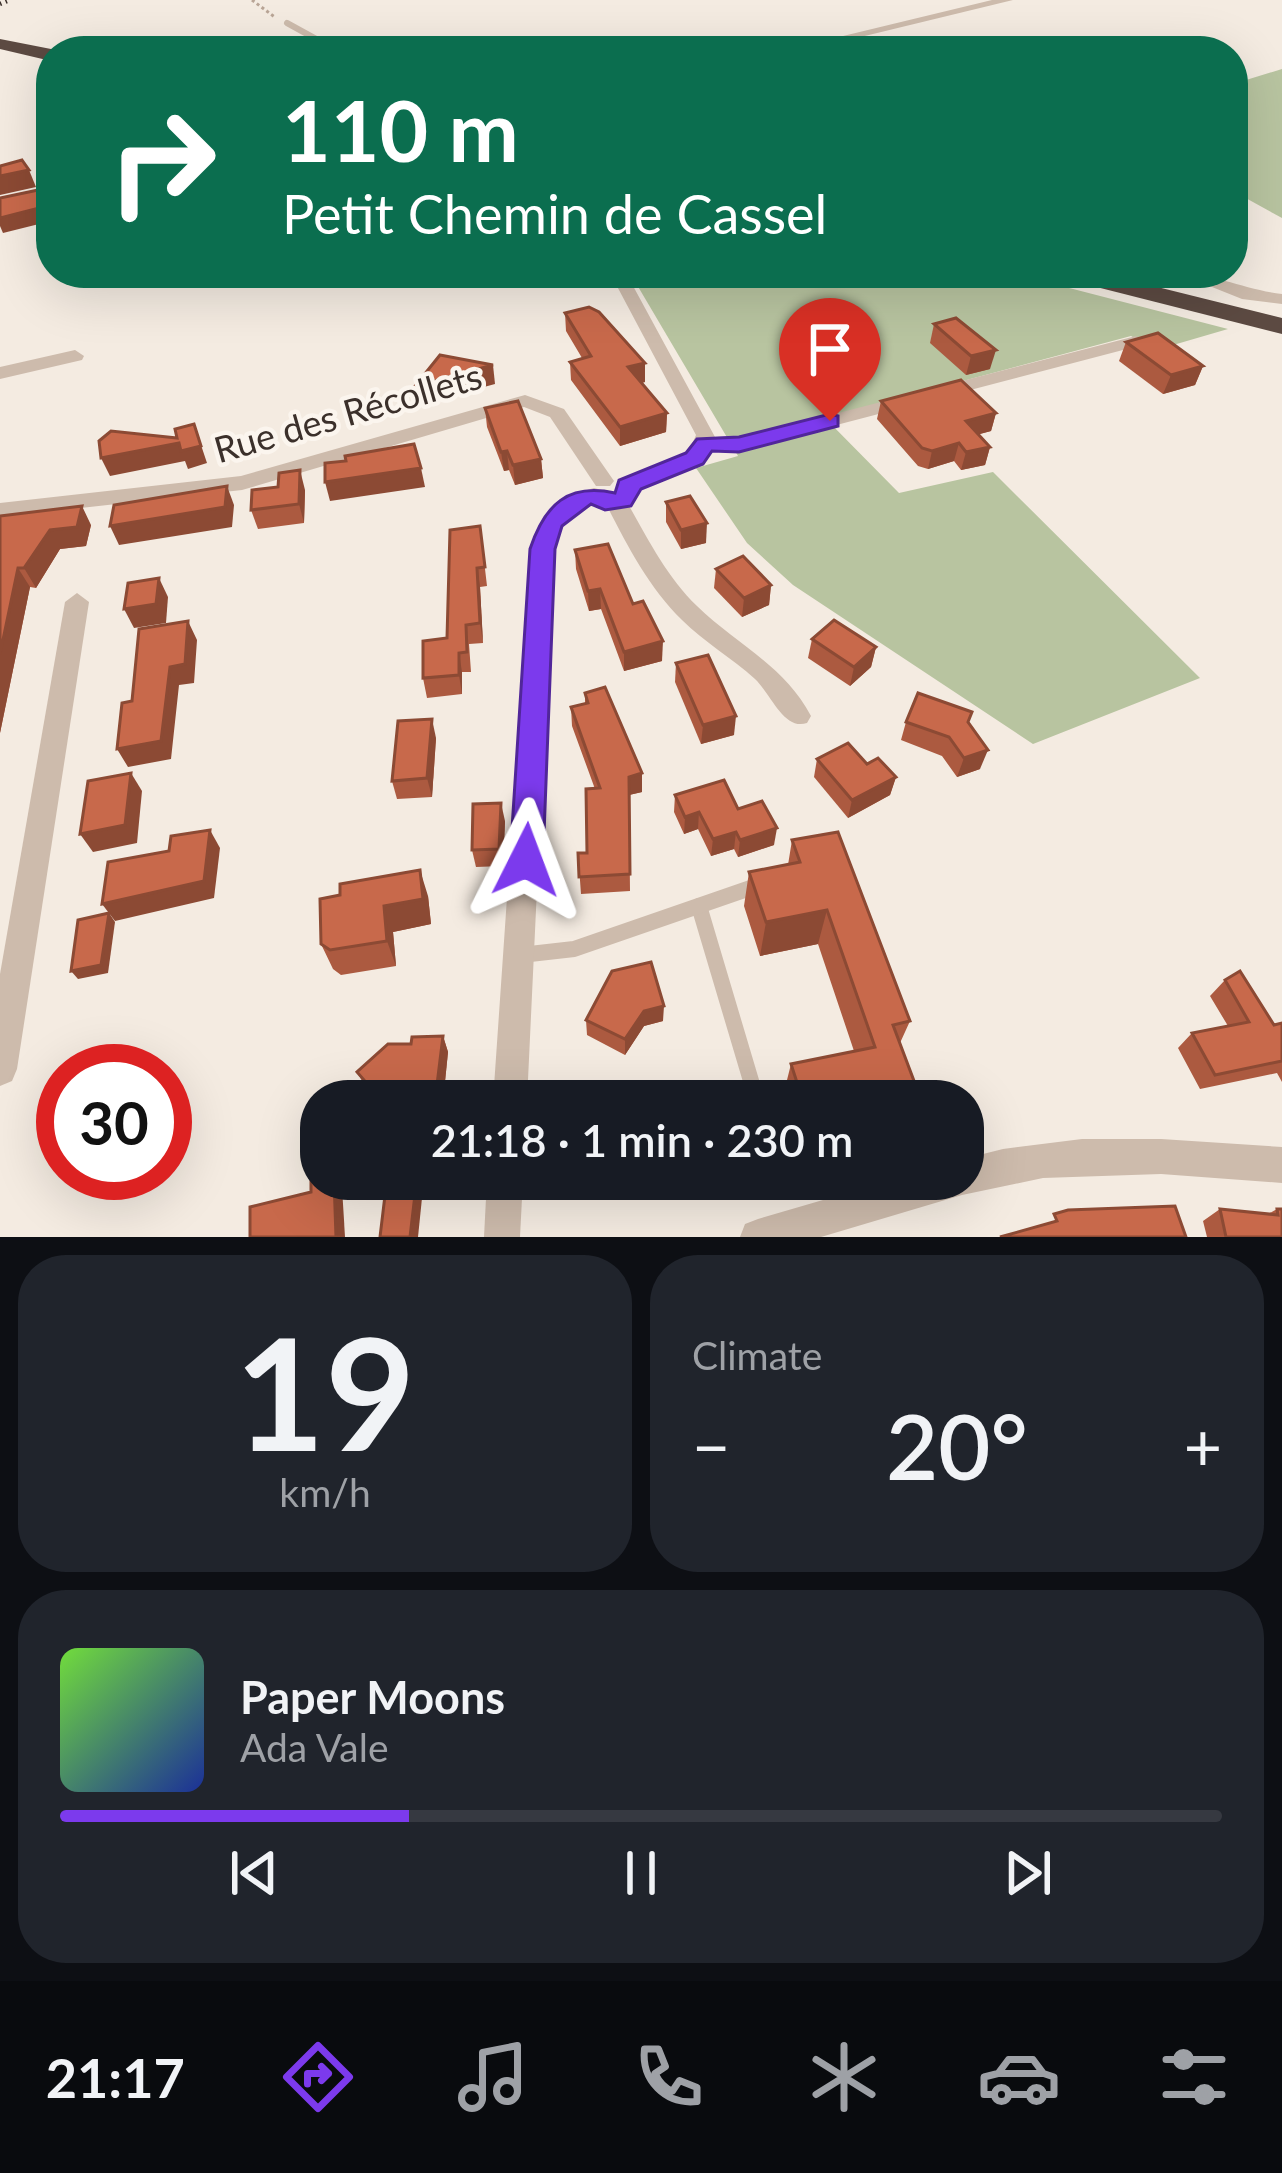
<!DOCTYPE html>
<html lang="en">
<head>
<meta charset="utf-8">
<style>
	:root { --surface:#171b24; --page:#20242c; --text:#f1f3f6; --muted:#9ea1a6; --line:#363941; --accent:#7c3aed }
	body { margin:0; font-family:Lato,sans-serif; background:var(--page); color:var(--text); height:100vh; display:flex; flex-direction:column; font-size:45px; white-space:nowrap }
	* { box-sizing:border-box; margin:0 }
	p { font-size:39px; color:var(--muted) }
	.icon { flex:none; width:66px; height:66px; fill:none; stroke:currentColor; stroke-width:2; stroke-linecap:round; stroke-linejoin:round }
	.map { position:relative; height:1237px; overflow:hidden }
	.drawer { display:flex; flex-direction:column; gap:18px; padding:18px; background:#0d0f14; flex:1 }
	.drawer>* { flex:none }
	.guide { position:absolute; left:36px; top:36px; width:1212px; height:252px; border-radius:48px; box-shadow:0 12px 48px #0002; background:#0b6e4f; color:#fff; overflow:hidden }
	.speed { position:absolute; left:36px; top:1044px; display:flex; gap:24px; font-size:60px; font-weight:700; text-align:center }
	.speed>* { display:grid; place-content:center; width:156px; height:156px; border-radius:50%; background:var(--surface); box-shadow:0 12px 48px #0002; line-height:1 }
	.speed .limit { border:18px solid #d22; background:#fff; color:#111 }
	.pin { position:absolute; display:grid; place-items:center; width:102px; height:102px; color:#fff; margin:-123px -51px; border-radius:50% 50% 50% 0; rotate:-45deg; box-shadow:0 0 12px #0007 }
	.pin .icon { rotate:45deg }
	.me { position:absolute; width:132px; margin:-66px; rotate:3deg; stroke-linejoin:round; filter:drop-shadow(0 0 9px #0008) }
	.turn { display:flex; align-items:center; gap:42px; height:252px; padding:0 48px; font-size:54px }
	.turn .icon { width:156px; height:156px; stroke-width:2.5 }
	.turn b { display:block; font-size:84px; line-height:102px }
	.big { font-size:90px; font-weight:600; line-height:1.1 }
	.drawer .card { flex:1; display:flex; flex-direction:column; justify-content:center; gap:18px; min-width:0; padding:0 42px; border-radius:48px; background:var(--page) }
	.drawer .dial { align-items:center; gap:0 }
	.dial b { font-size:156px; line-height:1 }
	.song { display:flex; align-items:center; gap:36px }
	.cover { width:144px; height:144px; border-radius:18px; background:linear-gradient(135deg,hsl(100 70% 55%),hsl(230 70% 35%)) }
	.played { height:12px; border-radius:6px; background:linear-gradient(90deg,var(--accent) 30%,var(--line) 30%) }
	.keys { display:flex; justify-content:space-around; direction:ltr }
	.heat { display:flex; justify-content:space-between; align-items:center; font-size:66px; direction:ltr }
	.drawer .tiles { flex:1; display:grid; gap:18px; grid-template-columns:1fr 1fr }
	.card:last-child { grid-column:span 2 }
	.trip { position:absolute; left:300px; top:1080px; width:684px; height:120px; border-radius:48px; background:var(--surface); box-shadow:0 12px 48px #0002; font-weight:600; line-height:120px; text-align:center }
	.tab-bar { display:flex; height:192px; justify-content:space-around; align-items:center; background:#090b0e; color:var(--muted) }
	.tab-bar .icon { width:84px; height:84px }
	.tab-bar .current { color:var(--accent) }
	.tab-bar b { font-size:54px; color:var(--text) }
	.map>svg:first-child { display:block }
	.green { fill:#b8c4a0 }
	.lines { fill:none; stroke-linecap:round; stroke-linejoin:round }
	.path { stroke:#b9a596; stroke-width:3; stroke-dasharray:3 3; stroke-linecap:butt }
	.lane-far1 { stroke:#cdbbac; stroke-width:6 }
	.lane { stroke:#cdbbac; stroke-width:16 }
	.street { fill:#cdbbac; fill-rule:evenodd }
	.highway { fill:#5c4a42; fill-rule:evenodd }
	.rail { stroke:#3b302b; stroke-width:4.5; stroke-dasharray:1.5 4.5; stroke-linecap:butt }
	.wall { fill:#ac5a40 }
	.shaded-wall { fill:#8c4a34 }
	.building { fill:#c8694b; stroke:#8c4a34; stroke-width:3 }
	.route { fill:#7c3aed; stroke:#51269a; stroke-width:3 }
	.labels { text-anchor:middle; stroke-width:9; stroke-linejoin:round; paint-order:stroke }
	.street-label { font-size:36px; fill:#3b302b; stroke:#fbf5ee }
</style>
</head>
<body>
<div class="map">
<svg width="1282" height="1237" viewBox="0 0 1282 1237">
	<rect width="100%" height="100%" fill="#f4ebe1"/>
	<!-- green -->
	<g class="green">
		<polygon points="1282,69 1282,218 1233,191 1233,84"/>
		<polygon points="630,273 1011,273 1228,329 1156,350 1131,336 825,418 899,493 993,472 1200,678 1033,744 793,585 747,543 696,468 738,456"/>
	</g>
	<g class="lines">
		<!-- path -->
		<polyline class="path" points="252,0 276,18"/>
		<!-- lane-far1 -->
		<polyline class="lane-far1" points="287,23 338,51"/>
		<!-- lane -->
		<g class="lane">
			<polyline points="699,906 757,1101"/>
			<polyline points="521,955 574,949 759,885"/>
		</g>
		<!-- street -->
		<g class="street">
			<polygon points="992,0 1013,0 803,51 781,51"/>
			<path d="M610,273H626L715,437L749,436L1136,336L1145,341L1142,345L749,448L710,450L683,473L627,492L616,485L619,480C647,471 686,465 696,435Z"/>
			<path d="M1177,273C1213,273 1246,290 1282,294V304L1242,299Z"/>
			<polygon points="75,350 84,356 82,360 0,379 0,367"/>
			<polygon points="525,395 564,409 614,481 610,486 596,486 550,417 524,407 242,490 0,517 0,503 241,476"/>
			<path d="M594,488L602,490L605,495L602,500L567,519L553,549L527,1101H493L531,549C539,514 561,497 594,488Z"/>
			<path d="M616,495L624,497C646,535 665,575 697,606C737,645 784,665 811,716L807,723C784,731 771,694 755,679C732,658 704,642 682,620C648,587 626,543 605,502Z"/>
			<polygon points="77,593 89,602 17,1069 12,1081 0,1086 0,974 65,602"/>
			<polygon points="1082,1139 1161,1139 1282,1147 1282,1183 1161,1174 1043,1178 962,1195 821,1237 740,1237 745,1224 758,1219 895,1179 963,1179 963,1159 1003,1149"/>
			<polygon points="487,1179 523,1179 520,1237 484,1237"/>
		</g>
		<!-- highway -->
		<g class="highway">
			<polygon points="0,39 51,49 57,51 51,51 51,61 0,49"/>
			<polygon points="1057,273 1101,273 1282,318 1282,334 1061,278"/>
		</g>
		<!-- rail -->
		<polyline class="rail" points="0,4 10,0"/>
	</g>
	<!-- wall -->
	<g class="wall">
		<polygon points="565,313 645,363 645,382 641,383 667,413 666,432 620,446 571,380 570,362 582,358 566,331"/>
		<polygon points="934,324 990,369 966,375 930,343"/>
		<polygon points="1126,342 1203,366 1195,385 1163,394 1119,361"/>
		<polygon points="881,401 996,413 991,431 979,434 990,447 985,465 961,470 954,461 928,469 918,466 877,419"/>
		<polygon points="485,408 541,459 543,478 515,485 509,470 504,471 487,427"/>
		<polygon points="305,490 304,523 258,529 251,510"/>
		<polygon points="666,502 706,543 681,549 666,522"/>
		<polygon points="0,516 91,525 86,546 60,549 36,588 30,587 0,733"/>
		<polygon points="480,526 487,586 480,587 483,643 469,644 471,672 462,672 462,694 427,698 423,678 447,638"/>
		<polygon points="575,550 633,604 662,661 624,671 601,609 589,611 576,569"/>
		<polygon points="716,569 771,585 769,605 742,617 714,588"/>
		<polygon points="812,639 876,647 871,667 850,686 808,658"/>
		<polygon points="676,663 734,735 701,744 675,682"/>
		<polygon points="585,693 642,792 629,795 630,891 581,894 578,853 587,853 595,789 572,726 571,707 585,703"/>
		<polygon points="906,722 968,722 980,769 957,777 942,756 901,740"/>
		<polygon points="436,738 432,797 397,799 392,781"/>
		<polygon points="817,759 867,764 896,777 890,795 848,818 814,777"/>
		<polygon points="675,795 738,809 774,845 738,857 734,849 711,856 698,829 684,834 674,812"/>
		<polygon points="505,821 503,866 476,867 472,850"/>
		<polygon points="792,840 910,1021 900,1043 914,1081 904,1101 786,1101 784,1092 791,1064 854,1051 818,944 760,956 744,906 749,872 788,865"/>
		<polygon points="428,896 431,924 393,932 396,966 341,975 333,969 321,944"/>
		<polygon points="1225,980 1274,1025 1282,1023 1282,1082 1277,1073 1200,1089 1178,1048 1192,1033 1228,1026 1210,996"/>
		<polygon points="586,1020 663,1021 644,1026 625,1055 587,1035"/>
		<polygon points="443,1036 448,1052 443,1101 377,1101 365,1086 357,1072 411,1044"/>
		<polygon points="550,1179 611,1179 612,1186 553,1198"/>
		<polygon points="1220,1209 1268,1214 1277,1209 1282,1237 1207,1237 1203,1221"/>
	</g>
	<!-- shaded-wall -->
	<g class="shaded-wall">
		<polygon points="29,170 36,187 0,195 0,176"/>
		<polygon points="51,205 51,221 3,233 0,226 0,218"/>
		<polygon points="996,350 990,369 966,375 971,356"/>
		<polygon points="645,363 645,382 628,386 628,367"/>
		<polygon points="493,365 495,384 418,405 415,386"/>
		<polygon points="1203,366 1195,385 1163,394 1171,375"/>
		<polygon points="667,413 666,432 620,446 620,427"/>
		<polygon points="996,413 991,431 962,439 966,421"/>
		<polygon points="194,424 207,463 188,469 185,461 110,476 101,458 179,443"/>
		<polygon points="959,443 954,461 928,469 932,451"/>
		<polygon points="990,447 985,465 961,470 966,452"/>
		<polygon points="507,451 509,470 504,471 501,452"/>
		<polygon points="541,459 543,478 515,485 513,465"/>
		<polygon points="421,468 425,487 330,501 325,482"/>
		<polygon points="300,470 305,490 304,523 299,504"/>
		<polygon points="227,486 234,505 232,527 119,545 110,526"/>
		<polygon points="82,506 91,525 86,546 60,549 36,588 24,568 50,530"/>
		<polygon points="707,523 706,543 681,549 681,530"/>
		<polygon points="18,568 30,587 0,733 0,654"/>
		<polygon points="477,568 480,587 483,643 480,623"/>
		<polygon points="159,578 168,597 166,623 134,628 124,609"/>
		<polygon points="771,585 769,605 742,617 744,598"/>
		<polygon points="600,589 601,609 589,611 588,591"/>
		<polygon points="188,621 197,640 194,683 179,685 171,759 128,767 117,749 170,667"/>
		<polygon points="663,641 662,661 624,671 624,652"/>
		<polygon points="876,647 871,667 850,686 854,667"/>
		<polygon points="459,653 462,672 462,694 459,675"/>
		<polygon points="736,716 734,735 701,744 703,725"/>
		<polygon points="432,719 436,738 432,797 427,778"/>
		<polygon points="988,750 980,769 957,777 964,758"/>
		<polygon points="131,773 142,791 137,843 93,852 80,834"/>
		<polygon points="642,773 642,792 629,795 629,777"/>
		<polygon points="896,777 890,795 848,818 852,800"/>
		<polygon points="501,803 505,821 503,866 499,849"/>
		<polygon points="699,812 698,829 684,834 685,817"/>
		<polygon points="777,828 774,845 738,857 740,840"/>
		<polygon points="210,830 220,848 214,898 115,921 102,904"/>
		<polygon points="736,832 734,849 711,856 713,839"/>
		<polygon points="420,870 428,896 431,924 393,932 396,966 387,941 384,906"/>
		<polygon points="827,910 818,944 760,956 766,922"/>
		<polygon points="109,913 115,922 108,973 78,979 71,971"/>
		<polygon points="664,1006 663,1021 644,1026 625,1055 625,1039 644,1011"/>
		<polygon points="443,1036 448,1052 443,1101 435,1101"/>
		<polygon points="334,1179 337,1179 342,1187 345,1237 336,1237"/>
		<polygon points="416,1186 422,1198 418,1237 410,1237"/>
	</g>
	<!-- building -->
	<g class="building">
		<polygon points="22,160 29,170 0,176 0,166"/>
		<polygon points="43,189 51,200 51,205 0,218 0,198"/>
		<polygon points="589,307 599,312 645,363 628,367 667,413 620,427 570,362 591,356 565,313"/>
		<polygon points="956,318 996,350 971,356 934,324"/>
		<polygon points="1158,333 1203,366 1171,375 1126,342"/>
		<polygon points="440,355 493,365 415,386"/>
		<polygon points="961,380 996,413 966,421 990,447 966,452 959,443 932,451 922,448 881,401"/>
		<polygon points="518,401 541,459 513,465 507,451 501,452 485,408"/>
		<polygon points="194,424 201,446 181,451 179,443 101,458 99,441 111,431 177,438 175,429"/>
		<polygon points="414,444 421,468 325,482 325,463 346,461 345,456"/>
		<polygon points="300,470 299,504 251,510 252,490 278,487 279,473"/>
		<polygon points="227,486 225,507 110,526 114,505"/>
		<polygon points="690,496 707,523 681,530 666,502"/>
		<polygon points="82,506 77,527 50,530 24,568 18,568 0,654 0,516"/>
		<polygon points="480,526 485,567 477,568 480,623 466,625 467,652 459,653 459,675 423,678 423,641 447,638 450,530"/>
		<polygon points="608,544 633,604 643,601 663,641 624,652 600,589 588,591 575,550"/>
		<polygon points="743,556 771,585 744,598 716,569"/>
		<polygon points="159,578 156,604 124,609 128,583"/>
		<polygon points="834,620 876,647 854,667 812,639"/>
		<polygon points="188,621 185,664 170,667 161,741 117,749 122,703 132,701 139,629"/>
		<polygon points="708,655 736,716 703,725 676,663"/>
		<polygon points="605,687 642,773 629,777 630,874 579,877 578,853 587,853 586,789 600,788 571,707 588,703 585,693"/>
		<polygon points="918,693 972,712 968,722 988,750 964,758 949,737 906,722"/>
		<polygon points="432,719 427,778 392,781 398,721"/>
		<polygon points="848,743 867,764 878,758 896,777 852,800 817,759"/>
		<polygon points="131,773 125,825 80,834 88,781"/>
		<polygon points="724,780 738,809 762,801 777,828 740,840 736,832 713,839 699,812 685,817 675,795"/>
		<polygon points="501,803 499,849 472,850 473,804"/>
		<polygon points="210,830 204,881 102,904 108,862 169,851 171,836"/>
		<polygon points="838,832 910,1021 893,1025 914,1081 822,1101 803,1101 791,1064 875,1047 827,910 766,922 749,872 800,862 792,840"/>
		<polygon points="420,870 423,899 384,906 387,941 330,950 321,944 320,899 340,895 340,884"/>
		<polygon points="109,913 101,965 71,971 78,920"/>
		<polygon points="651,962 664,1006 644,1011 625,1039 586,1020 612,971"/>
		<polygon points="1240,971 1274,1025 1282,1023 1282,1061 1215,1075 1192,1033 1249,1022 1225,980"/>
		<polygon points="443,1036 435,1101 382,1101 357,1072 388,1044 411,1044 412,1037"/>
		<polygon points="719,1086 723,1101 661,1101"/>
		<polygon points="321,1177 321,1179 334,1179 336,1237 250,1237 250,1207 311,1192 311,1180"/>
		<polygon points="550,1179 583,1179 551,1185"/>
		<polygon points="416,1186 410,1237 380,1237 386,1187"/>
		<polygon points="1175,1206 1186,1237 1000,1237 1057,1221 1054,1214 1068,1210"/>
		<polygon points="1220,1209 1278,1215 1277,1209 1282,1209 1282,1237 1226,1237"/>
	</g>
	<!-- route -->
	<path class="route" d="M830,414L838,416V426L739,452L712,451L703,464L641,489L631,506L605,510L591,504L562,526L555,549L543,860L538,870L526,874L515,870L510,860L530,549C545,504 568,483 615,493L619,480L686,453L697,439L739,437Z"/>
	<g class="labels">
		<!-- street labels -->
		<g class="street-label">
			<text transform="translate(348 413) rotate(-16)" y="13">Rue des Récollets</text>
		</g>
	</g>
</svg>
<div class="speed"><div class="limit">30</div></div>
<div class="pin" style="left:830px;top:421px;background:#d93025"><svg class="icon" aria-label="arrive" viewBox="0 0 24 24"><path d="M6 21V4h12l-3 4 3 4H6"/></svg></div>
<svg class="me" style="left:526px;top:860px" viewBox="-20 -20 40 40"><path d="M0-17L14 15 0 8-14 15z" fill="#7c3aed" stroke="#fff" stroke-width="4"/></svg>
<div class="trip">21:18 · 1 min · 230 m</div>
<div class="guide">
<div class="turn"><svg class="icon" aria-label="right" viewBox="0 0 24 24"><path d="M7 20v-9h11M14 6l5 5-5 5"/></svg><div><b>110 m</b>Petit Chemin de Cassel</div></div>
</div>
</div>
<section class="drawer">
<div class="tiles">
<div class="card dial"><b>19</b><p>km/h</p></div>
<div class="card"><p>Climate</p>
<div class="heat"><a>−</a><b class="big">20°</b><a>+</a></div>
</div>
<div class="card">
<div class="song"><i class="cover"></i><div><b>Paper Moons</b><p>Ada Vale</p></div></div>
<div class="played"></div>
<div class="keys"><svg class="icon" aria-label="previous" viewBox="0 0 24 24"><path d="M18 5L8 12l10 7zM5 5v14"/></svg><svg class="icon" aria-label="pause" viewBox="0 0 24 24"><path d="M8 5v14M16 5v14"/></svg><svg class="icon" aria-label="next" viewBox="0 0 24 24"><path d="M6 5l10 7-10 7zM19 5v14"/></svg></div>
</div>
</div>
</section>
<nav class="tab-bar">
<b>21:17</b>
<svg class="icon current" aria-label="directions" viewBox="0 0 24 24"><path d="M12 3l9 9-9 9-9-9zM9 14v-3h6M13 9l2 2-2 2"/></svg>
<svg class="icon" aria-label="music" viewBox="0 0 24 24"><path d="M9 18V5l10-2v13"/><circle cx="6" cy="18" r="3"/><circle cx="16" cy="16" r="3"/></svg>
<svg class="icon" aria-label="phone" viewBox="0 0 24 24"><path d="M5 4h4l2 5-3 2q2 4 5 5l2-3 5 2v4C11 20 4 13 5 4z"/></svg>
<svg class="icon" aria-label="climate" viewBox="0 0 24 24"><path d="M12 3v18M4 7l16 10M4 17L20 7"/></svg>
<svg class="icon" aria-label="car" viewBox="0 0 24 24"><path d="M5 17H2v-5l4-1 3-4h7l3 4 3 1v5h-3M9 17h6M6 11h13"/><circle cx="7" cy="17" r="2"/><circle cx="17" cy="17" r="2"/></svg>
<svg class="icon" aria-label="filters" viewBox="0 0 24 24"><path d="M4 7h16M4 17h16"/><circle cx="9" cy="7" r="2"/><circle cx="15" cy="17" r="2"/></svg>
</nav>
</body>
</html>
